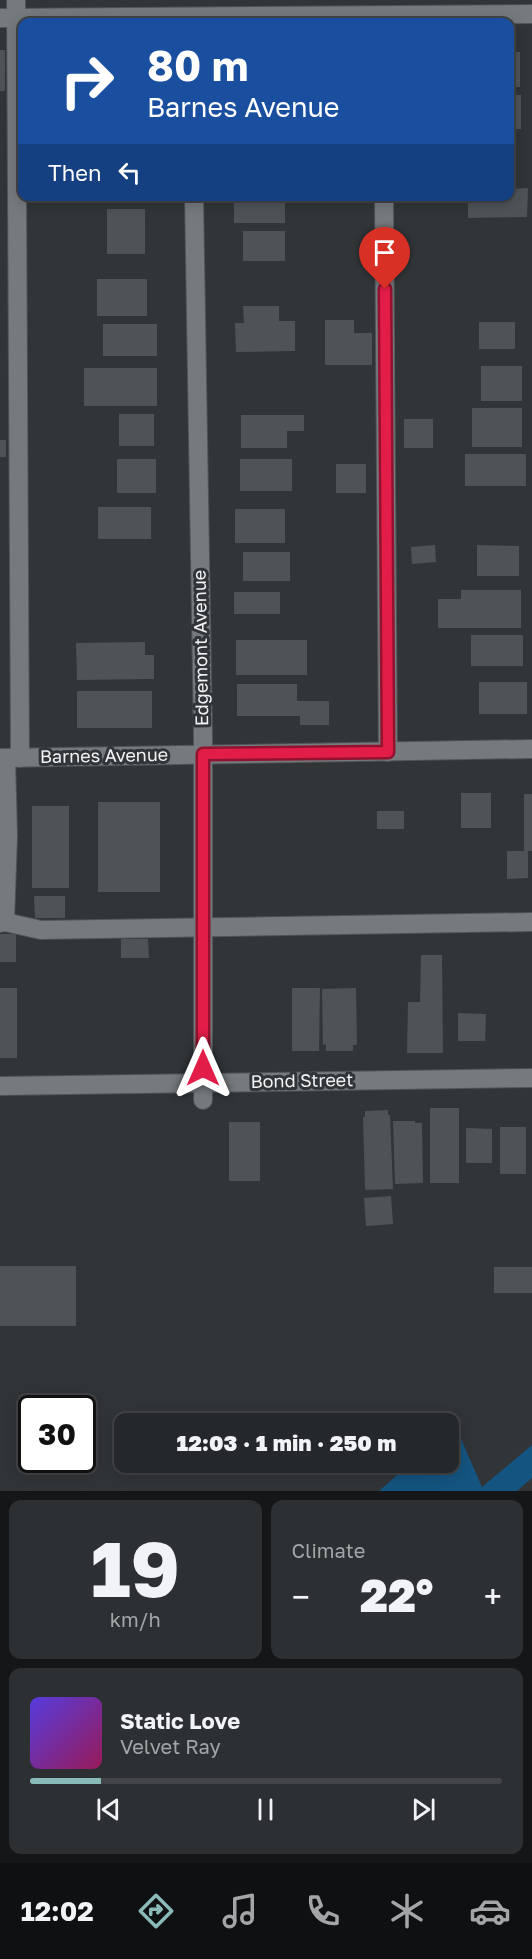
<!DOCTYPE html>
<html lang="en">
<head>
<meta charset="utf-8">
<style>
	:root { --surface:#25282a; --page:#2d3032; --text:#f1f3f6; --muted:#a3a6a8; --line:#424447; --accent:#8bbbb9 }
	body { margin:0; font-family:"Golos Text",sans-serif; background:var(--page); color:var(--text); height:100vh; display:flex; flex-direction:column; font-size:22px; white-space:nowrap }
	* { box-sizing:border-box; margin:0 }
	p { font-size:20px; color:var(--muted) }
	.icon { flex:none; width:33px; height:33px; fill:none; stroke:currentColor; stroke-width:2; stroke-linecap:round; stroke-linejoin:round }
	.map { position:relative; height:1491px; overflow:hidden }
	.sheet { display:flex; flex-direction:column; gap:9px; padding:9px; background:#141617; flex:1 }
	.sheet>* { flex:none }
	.banner { position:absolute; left:18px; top:18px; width:496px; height:183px; border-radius:12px; box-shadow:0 3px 15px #0003,0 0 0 2px var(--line); background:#1a4fa0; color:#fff; overflow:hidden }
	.speed { position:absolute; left:18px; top:1395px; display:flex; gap:12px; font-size:30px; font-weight:700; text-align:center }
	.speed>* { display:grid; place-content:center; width:78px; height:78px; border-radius:50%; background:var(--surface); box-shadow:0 3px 15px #0003,0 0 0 2px var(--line); line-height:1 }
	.speed .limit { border:3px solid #111; border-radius:9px; background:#fff; color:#111 }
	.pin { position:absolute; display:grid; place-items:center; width:51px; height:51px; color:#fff; margin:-62px -26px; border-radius:50% 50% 50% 0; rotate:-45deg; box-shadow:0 0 6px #0007 }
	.pin .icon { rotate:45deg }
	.me { position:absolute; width:66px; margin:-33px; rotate:0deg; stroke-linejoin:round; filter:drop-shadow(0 0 4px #0008) }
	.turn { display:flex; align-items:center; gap:21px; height:126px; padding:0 30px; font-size:27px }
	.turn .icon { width:78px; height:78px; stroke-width:2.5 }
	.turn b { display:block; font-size:42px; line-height:51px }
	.then { display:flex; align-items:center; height:57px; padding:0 30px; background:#0003; gap:12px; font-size:22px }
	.big { font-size:45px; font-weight:800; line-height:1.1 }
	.sheet .tile { flex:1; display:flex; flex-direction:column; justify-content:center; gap:9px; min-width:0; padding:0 21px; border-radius:12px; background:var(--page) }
	.sheet .dial { align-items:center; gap:0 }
	.dial b { font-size:78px; line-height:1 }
	.song { display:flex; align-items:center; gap:18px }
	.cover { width:72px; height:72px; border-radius:9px; background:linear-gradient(135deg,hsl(250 70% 55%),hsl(330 70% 35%)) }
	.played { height:6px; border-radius:3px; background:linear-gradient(90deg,var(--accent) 15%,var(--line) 15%) }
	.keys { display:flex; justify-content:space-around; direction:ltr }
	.heat { display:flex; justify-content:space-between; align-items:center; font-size:33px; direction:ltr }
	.sheet .tiles { flex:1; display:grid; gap:9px; grid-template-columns:1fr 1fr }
	.tile:last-child { grid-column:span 2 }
	.trip { position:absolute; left:114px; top:1413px; width:345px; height:60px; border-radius:12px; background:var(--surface); box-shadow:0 3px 15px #0003,0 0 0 2px var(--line); font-weight:800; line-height:60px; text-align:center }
	.dock { display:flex; height:96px; justify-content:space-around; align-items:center; background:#0f1011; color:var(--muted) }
	.dock .icon { width:42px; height:42px }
	.dock .selected { color:var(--accent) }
	.dock b { font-size:27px; color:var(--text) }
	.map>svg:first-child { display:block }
	.green { fill:#145480 }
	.building { fill:#4f5357 }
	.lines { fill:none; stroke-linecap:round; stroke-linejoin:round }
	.minor-casing { stroke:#505456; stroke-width:20 }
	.minor { stroke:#757a7e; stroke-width:18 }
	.route-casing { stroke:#92132f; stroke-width:15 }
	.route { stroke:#e11d48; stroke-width:10 }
	.labels { text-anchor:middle; stroke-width:6; stroke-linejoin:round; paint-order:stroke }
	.street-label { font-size:18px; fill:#f0f2f4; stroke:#313538 }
</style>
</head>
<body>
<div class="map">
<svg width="532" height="1491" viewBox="0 0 532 1491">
	<rect width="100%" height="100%" fill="#313538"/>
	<!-- green -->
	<polygon class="green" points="458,1432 482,1487 532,1445 532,1478 517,1491 379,1491 411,1463 448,1462 449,1437"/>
	<!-- building -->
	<g class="building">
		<rect x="0" y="50" width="5" height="41"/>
		<rect x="510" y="52" width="10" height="35"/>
		<rect x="510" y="95" width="11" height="34"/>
		<rect x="510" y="143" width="5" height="32"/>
		<polygon points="528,188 527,217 468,218 468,196 510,196 510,189"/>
		<rect x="234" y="196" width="51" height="27"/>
		<rect x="107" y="209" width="38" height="45"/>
		<rect x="243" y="231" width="42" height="30"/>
		<rect x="97" y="279" width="50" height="37"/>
		<polygon points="243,306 279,306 279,321 295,321 295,351 236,352 235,323 244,323"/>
		<polygon points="325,320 354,320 354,333 372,333 372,365 325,365"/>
		<rect x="479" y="322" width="36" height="27"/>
		<rect x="103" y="324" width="54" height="32"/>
		<rect x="481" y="366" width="41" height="35"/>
		<rect x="84" y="368" width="73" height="38"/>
		<rect x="472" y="408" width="50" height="39"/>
		<rect x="119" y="414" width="35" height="32"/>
		<polygon points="241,415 304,415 304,431 287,431 287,448 241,448"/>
		<rect x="404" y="419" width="29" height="29"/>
		<rect x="0" y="440" width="6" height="17"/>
		<rect x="465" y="454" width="61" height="32"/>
		<rect x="117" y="459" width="39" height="34"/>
		<rect x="240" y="459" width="52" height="32"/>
		<rect x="336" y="464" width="30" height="29"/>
		<rect x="98" y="507" width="53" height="32"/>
		<rect x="235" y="509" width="50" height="34"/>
		<polygon points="435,545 436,562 412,564 411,547"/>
		<polygon points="477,545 519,546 519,576 477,576"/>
		<rect x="243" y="552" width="47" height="29"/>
		<polygon points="461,590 521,590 521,628 438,628 438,599 461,599"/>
		<rect x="234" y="592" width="46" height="22"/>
		<rect x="471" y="635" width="52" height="31"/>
		<rect x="236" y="640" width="71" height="35"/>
		<polygon points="145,642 145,655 154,655 154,679 77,680 76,643"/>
		<rect x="479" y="682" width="48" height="32"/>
		<polygon points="237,684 297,684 297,701 329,701 329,725 300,725 300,716 237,716"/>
		<rect x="77" y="691" width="75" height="37"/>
		<rect x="461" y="793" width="30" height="35"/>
		<polygon points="524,794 532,794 532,851 528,851 528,878 507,879 507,851 524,851"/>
		<rect x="98" y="802" width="62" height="90"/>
		<rect x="32" y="806" width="37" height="82"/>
		<rect x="377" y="811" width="27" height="18"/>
		<polygon points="34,896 65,896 65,918 35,918"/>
		<rect x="0" y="934" width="16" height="28"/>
		<polygon points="121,939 148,939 149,958 121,958"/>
		<polygon points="421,955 442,955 443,1053 407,1053 408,1002 420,1002"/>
		<rect x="0" y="988" width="17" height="70"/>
		<polygon points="292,988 320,988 319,1051 292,1051"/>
		<polygon points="356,988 357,1045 353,1045 353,1051 326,1051 326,1044 323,1045 322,989"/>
		<polygon points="458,1013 486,1014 485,1041 458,1041"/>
		<rect x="430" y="1108" width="29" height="75"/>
		<polygon points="388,1110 388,1115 390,1115 393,1189 365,1190 363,1117 365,1117 365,1111"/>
		<polygon points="393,1121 415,1121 415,1123 422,1123 423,1183 395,1184"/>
		<rect x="229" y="1122" width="31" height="59"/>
		<rect x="500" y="1127" width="26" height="47"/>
		<polygon points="466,1128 492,1129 492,1163 466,1163"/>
		<polygon points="391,1196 393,1224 366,1226 364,1198"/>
		<rect x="0" y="1266" width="76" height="60"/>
		<rect x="494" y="1267" width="38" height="26"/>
	</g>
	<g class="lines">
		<!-- minor casing -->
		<g class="minor-casing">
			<g id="minor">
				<polyline points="16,0 20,758"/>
				<polyline points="0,18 532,14"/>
				<polyline points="194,196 203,737 203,1100"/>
				<polyline points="384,196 388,752"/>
				<polyline points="0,758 532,749"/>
				<polyline points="5,922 8,836 6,758"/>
				<polyline points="0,923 5,922 41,930 532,922"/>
				<polyline points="0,1086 532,1078"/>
			</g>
		</g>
		<!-- minor -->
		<use href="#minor" class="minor"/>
	</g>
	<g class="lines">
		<!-- route casing -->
		<g class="route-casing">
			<polyline id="route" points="203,1068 203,754 388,752 385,289"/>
		</g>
		<!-- route -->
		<use href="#route" class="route"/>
	</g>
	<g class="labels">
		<!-- street labels -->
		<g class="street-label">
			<text transform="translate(201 648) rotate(-91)" y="6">Edgemont Avenue</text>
			<text transform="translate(104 756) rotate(-1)" y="6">Barnes Avenue</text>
			<text transform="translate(302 1081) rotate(-1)" y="6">Bond Street</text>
		</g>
	</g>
</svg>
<div class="speed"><div class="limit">30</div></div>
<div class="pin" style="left:385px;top:289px;background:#d93025"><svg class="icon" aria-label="arrive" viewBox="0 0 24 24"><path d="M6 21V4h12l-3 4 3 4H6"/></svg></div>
<svg class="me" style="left:203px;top:1068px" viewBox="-20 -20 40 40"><path d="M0-17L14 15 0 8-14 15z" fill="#e11d48" stroke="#fff" stroke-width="4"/></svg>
<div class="trip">12:03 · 1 min · 250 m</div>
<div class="banner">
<div class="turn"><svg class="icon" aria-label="right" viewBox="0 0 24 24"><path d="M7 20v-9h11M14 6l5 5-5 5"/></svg><div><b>80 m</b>Barnes Avenue</div></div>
<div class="then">Then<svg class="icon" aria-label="left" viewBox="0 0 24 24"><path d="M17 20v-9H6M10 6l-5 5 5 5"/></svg></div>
</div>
</div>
<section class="sheet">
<div class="tiles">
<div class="tile dial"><b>19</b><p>km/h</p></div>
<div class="tile"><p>Climate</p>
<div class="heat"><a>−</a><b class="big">22°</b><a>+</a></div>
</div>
<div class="tile">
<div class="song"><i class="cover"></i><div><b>Static Love</b><p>Velvet Ray</p></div></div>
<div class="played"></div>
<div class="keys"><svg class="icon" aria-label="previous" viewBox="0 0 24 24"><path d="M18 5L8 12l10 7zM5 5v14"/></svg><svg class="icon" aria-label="pause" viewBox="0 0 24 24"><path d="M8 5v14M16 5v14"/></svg><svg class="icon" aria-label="next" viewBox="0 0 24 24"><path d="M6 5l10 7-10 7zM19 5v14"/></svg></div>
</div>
</div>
</section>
<nav class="dock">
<b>12:02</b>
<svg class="icon selected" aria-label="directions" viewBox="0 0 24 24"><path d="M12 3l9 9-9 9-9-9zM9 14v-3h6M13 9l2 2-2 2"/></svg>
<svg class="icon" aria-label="music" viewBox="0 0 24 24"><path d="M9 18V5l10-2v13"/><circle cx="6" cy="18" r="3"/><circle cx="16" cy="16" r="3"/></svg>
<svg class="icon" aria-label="phone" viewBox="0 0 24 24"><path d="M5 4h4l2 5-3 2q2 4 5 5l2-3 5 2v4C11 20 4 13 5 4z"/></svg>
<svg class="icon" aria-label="climate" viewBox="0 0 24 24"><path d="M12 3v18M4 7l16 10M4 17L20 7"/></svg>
<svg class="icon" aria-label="car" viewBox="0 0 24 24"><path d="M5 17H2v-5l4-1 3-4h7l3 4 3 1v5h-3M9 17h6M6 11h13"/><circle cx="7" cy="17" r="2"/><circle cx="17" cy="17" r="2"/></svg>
</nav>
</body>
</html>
